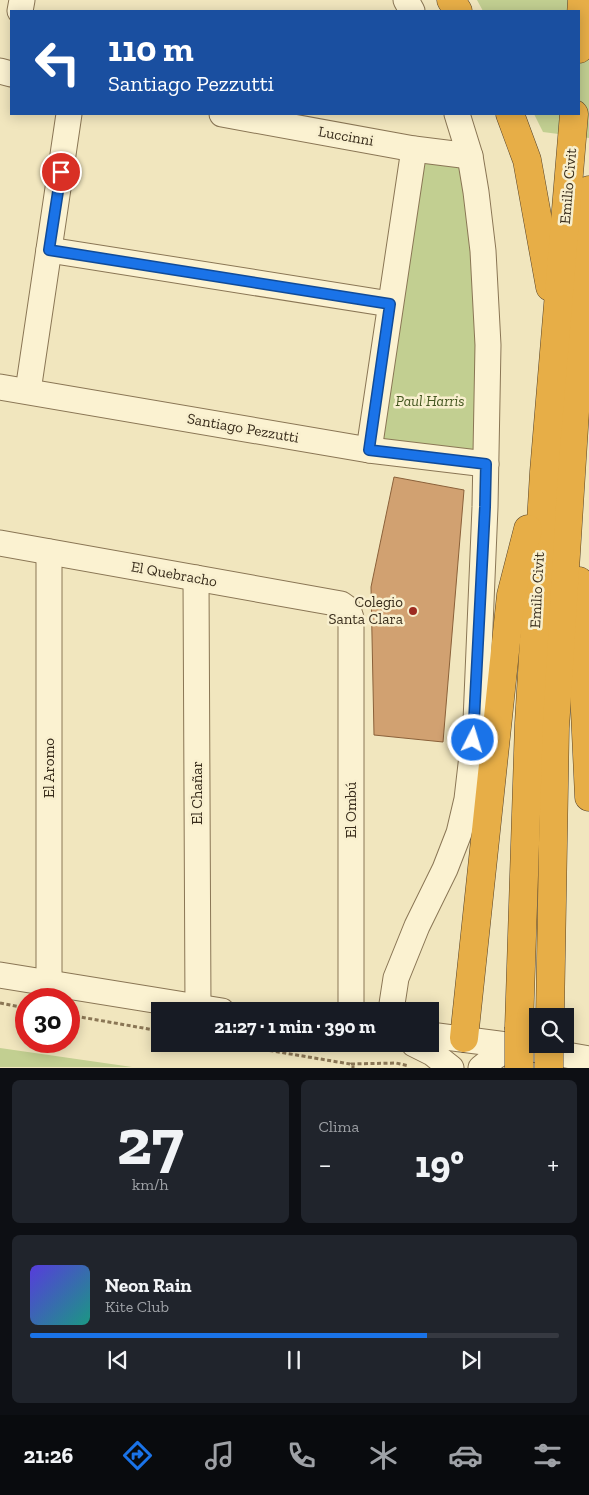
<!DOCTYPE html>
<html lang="es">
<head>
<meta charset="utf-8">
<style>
	:root { --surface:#171b24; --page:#20242c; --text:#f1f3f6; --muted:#9ea1a6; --line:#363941; --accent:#1a73e8 }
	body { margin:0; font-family:"Zilla Slab",serif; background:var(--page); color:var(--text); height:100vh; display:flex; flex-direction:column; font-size:19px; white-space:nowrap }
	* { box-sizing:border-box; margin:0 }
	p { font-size:16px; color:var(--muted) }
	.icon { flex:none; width:28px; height:28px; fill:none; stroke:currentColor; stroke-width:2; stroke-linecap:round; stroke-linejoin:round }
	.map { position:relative; height:1068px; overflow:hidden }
	.sheet { display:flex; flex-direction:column; gap:12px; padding:12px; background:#0d0f14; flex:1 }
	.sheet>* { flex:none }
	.guide { position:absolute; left:10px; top:10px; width:570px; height:105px; border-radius:0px; box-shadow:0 2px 12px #0003; background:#1a4fa0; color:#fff; overflow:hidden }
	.fabs { position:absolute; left:529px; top:1008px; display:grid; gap:10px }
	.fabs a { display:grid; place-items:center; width:45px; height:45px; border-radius:0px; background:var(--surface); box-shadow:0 2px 12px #0003; font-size:25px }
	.speed { position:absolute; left:15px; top:988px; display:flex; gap:10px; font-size:25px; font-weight:700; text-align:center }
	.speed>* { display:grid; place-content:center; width:65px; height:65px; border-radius:50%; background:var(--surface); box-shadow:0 2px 12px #0003; line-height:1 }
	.speed .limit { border:8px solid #d22; background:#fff; color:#111 }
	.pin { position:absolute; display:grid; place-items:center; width:42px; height:42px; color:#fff; margin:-21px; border:2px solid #fff; border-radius:50%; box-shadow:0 1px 5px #0007 }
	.me { position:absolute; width:55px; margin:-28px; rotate:5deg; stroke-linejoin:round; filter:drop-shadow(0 0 4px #0008) }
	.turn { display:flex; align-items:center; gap:18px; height:105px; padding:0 15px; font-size:22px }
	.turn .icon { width:65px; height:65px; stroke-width:2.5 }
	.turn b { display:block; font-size:35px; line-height:42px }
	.big { font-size:38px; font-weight:700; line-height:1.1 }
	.sheet .card { flex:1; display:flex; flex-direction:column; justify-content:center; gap:8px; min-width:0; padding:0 18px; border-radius:8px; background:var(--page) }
	.sheet .dial { align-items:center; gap:0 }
	.dial b { font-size:65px; line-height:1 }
	.song { display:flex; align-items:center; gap:15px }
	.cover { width:60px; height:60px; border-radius:8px; background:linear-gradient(135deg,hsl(250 70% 55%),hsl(170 70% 35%)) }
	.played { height:5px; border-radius:2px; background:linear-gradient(90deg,var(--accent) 75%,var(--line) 75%) }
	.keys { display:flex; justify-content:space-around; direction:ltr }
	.heat { display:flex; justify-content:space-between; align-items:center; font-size:28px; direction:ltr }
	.sheet .tiles { flex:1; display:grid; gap:12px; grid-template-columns:1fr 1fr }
	.card:last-child { grid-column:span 2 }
	.trip { position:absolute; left:151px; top:1002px; width:288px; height:50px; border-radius:0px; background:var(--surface); box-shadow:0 2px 12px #0003; font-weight:700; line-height:50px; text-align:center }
	.tab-bar { display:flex; height:80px; justify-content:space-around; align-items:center; background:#090b0e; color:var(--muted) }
	.tab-bar .icon { width:35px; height:35px }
	.tab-bar .current { color:var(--accent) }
	.tab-bar b { font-size:22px; color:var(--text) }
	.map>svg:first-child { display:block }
	.green { fill:#c2cf91 }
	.building { fill:#d1a171; stroke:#8b613a }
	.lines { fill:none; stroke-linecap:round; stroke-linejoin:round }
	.minor-casing { stroke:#8a7655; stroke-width:27 }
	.highway-casing { stroke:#57432a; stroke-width:29 }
	.path { stroke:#8a7655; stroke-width:3; stroke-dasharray:4 2.5; stroke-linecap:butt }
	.minor { stroke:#fbf2d1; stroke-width:25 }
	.highway { stroke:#e7ae47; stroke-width:28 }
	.highway-bridge-casing { stroke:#57432a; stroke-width:29; stroke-linecap:butt }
	.highway-bridge { stroke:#e7ae47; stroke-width:28 }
	.route-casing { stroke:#114b97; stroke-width:12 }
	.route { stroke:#1a73e8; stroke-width:9 }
	.poi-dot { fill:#9d2b21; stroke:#f8efce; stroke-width:2 }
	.labels { text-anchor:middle; stroke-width:5; stroke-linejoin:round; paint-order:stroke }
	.street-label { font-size:15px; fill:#382c1b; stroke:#f8efce }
	.park-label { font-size:15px; font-style:italic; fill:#445620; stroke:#f8efce }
	.poi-label { font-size:15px; fill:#382c1b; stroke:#f8efce; text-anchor:end }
</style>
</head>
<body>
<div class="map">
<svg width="589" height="1068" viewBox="0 0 589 1068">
	<rect width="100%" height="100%" fill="#f1e6be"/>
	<!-- green -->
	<g class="green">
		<polygon points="477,0 589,0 589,138 543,132 534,114 579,114 579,11 483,11"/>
		<polygon points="418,153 459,158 466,192 477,342 473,454 379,440"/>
		<polygon points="0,1048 132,1067 0,1067"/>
	</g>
	<!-- building -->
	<polygon class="building" points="394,477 464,490 443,742 374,735 371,587"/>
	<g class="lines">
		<!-- minor casing -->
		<g class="minor-casing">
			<g id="minor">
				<polyline points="406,0 412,11"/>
				<polyline points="20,11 22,0"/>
				<polyline points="0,71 11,74"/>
				<polyline points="222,114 414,149 470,156"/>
				<polyline points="49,250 390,304"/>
				<polyline points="0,387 369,450 486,464"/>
				<polyline points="28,391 69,114"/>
				<polyline points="369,450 414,149"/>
				<polyline points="0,543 341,604 348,609 351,618 351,1011"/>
				<polyline points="196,578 198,1008"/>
				<polyline points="0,975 222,1011"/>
				<polyline points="49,983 49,552"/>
				<polyline points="393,1011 392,1004 396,978 417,926 445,869 459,833 467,799 476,721 485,507 488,345 483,251 476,192 470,156 457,114"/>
				<polyline points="430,1035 515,1046"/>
				<polyline points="414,1044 432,1053 451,1068"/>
				<polyline points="481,1068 496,1056 515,1046 589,1059"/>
			</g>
		</g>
		<!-- highway casing -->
		<g class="highway-casing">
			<g id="highway">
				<polyline points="451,0 458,11"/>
				<polyline points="579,49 582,0"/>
				<polyline points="510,114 527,160 550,287"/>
				<polyline points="579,581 589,797"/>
				<polyline points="550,1016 555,728 589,190"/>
				<polyline points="519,1027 529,723 544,472 574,114"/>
				<polyline points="464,1038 511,595 528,529"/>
			</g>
		</g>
		<!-- path -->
		<g class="path">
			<polyline points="0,1003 26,1008"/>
			<polyline points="69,1015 160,1031"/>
			<polyline points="231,1044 350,1064 354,1068"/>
			<polyline points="351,1064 396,1063 409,1066"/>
		</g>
		<!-- minor -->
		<use href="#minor" class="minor"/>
		<!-- highway -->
		<use href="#highway" class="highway"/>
		<!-- highway-bridge casing -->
		<g class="highway-bridge-casing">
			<g id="highway-bridge">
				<polyline points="519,1068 519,1027"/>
				<polyline points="549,1068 549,1044"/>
			</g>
		</g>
		<!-- highway-bridge -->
		<use href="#highway-bridge" class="highway-bridge"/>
	</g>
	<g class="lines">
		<!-- route casing -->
		<g class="route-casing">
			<polyline id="route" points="61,172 49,250 390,304 369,450 486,464 485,507 473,740"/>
		</g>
		<!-- route -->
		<use href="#route" class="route"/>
	</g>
	<!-- markers -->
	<circle class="poi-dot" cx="413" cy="611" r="5"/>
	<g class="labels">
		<!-- street labels -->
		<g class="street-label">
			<text transform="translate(346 136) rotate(10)" y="5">Luccinni</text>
			<text transform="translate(568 186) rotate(-85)" y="5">Emilio Civit</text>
			<text transform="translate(243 428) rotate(10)" y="5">Santiago Pezzutti</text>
			<text transform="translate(174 574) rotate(10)" y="5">El Quebracho</text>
			<text transform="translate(537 590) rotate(-87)" y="5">Emilio Civit</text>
			<text transform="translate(49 768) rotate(-90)" y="5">El Aromo</text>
			<text transform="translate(197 793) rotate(-90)" y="5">El Chañar</text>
			<text transform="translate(351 810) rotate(-90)" y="5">El Ombú</text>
		</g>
		<!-- park labels -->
		<g class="park-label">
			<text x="430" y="406">Paul Harris</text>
		</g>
		<!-- poi labels -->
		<g class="poi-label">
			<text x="403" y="607">Colegio<tspan x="403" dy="17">Santa Clara</tspan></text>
		</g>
	</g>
</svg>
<div class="fabs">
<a><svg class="icon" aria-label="search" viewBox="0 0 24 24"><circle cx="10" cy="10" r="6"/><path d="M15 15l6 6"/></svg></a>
</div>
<div class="speed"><div class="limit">30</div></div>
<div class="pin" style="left:61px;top:172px;background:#d93025"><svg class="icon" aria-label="arrive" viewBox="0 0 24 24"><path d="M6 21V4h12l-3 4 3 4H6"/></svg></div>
<svg class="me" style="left:473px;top:740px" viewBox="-20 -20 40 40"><circle r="17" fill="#1a73e8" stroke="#fff" stroke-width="3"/><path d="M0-11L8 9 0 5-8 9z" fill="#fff"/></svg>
<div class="trip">21:27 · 1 min · 390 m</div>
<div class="guide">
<div class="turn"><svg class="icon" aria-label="left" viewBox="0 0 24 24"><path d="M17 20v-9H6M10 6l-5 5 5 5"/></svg><div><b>110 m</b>Santiago Pezzutti</div></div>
</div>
</div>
<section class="sheet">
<div class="tiles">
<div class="card dial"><b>27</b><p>km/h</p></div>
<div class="card"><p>Clima</p>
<div class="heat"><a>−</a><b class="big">19°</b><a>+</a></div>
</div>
<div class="card">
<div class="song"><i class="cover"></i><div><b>Neon Rain</b><p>Kite Club</p></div></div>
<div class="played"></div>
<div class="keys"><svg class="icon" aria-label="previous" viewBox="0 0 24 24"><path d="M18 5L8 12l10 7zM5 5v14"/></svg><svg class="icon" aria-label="pause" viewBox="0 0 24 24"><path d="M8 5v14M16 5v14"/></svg><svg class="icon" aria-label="next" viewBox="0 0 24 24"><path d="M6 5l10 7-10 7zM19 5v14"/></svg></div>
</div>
</div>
</section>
<nav class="tab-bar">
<b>21:26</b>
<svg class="icon current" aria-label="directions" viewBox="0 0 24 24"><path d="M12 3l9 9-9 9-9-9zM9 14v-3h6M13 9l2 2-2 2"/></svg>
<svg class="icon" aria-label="music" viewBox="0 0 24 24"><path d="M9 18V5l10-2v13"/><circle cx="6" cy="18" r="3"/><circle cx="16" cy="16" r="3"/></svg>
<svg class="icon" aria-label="phone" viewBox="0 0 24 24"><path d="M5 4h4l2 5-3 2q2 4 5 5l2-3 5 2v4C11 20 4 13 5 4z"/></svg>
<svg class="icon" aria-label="climate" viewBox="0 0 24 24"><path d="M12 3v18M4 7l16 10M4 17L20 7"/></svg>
<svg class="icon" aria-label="car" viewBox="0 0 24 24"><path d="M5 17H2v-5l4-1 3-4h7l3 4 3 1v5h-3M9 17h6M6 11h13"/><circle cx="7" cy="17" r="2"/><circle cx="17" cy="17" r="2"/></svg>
<svg class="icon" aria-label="filters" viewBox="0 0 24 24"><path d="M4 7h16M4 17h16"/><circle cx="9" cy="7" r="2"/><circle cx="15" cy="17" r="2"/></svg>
</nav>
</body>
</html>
